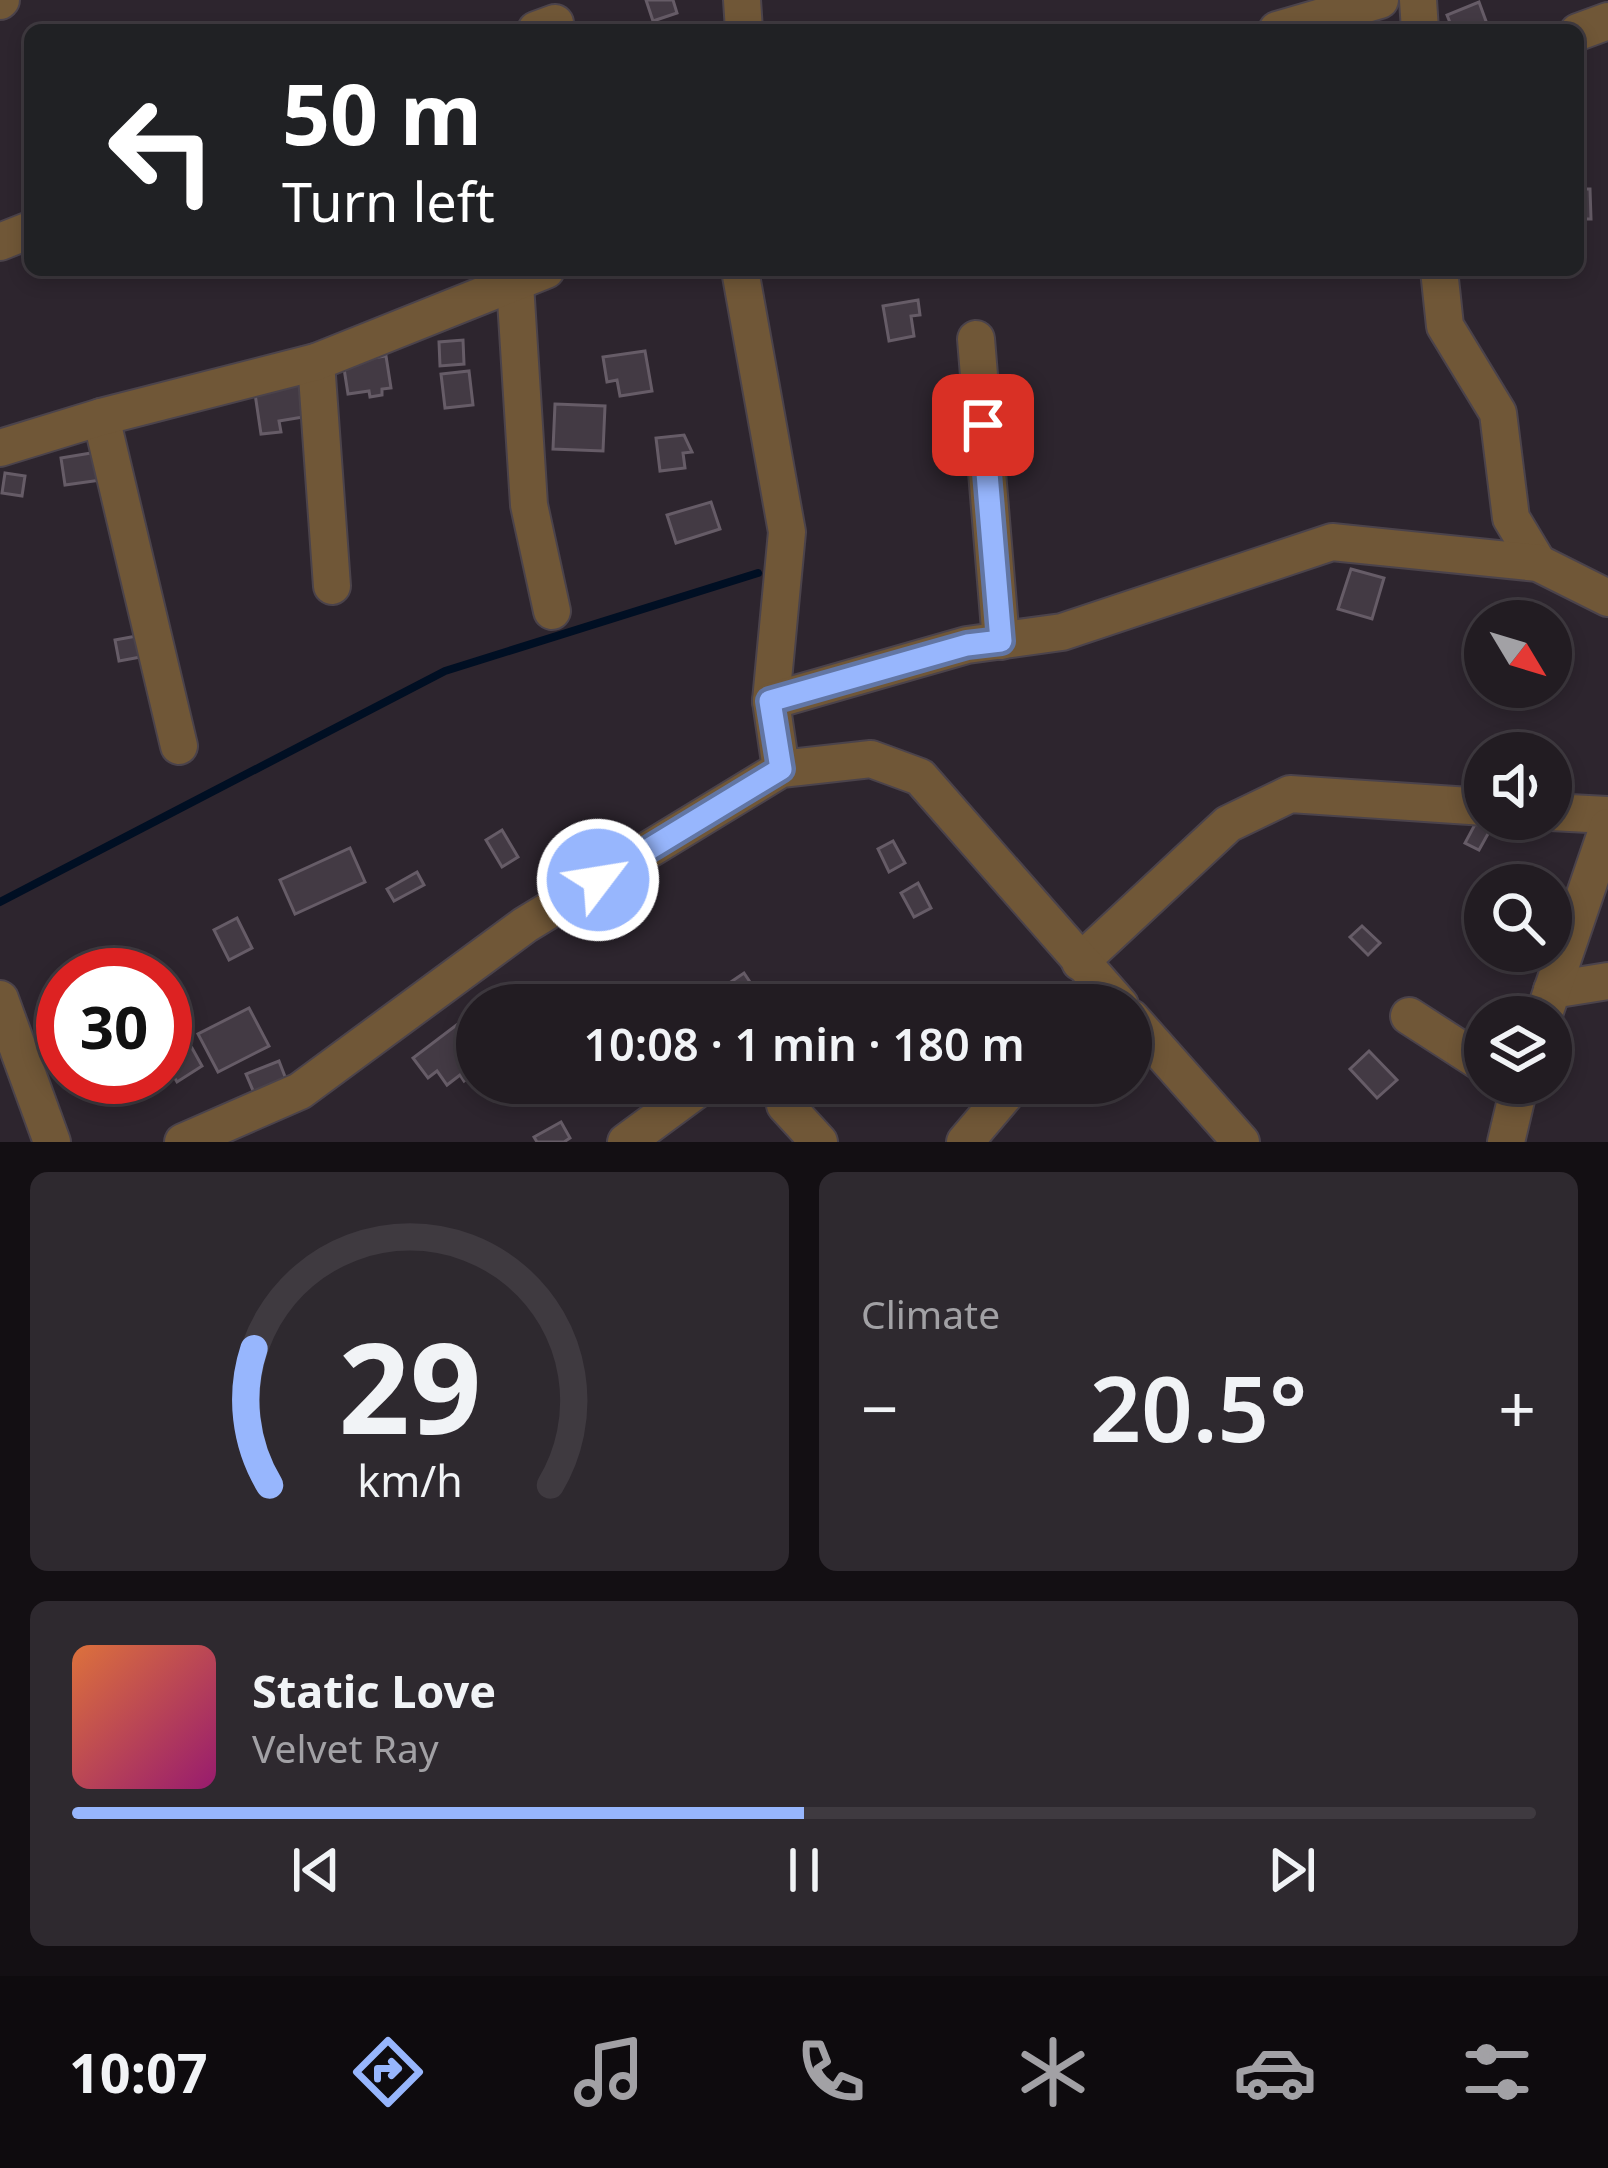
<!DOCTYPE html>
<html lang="en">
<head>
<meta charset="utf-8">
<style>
	:root { --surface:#221c22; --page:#2e292f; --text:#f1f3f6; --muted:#a2a1a5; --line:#3f3a40; --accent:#97b6fd }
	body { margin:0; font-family:"Noto Sans",sans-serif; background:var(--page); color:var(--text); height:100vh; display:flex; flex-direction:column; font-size:45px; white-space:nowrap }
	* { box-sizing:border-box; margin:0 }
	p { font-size:39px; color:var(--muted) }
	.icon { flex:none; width:66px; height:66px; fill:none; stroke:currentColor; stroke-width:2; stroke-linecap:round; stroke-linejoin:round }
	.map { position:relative; height:1142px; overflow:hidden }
	.details { display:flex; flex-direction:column; gap:30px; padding:30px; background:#130f13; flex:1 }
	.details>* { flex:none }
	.banner { position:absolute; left:24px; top:24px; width:1560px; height:252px; border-radius:18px; box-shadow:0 6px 18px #0003,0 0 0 3px var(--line); background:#202124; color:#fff; overflow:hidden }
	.needle { width:78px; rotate:128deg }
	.buttons { position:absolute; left:1464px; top:600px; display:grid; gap:24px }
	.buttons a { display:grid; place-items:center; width:108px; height:108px; border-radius:50%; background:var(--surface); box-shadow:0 6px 18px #0003,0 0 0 3px var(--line); font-size:60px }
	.speed { position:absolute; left:36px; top:948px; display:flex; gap:24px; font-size:60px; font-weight:700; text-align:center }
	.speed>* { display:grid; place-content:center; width:156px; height:156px; border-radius:50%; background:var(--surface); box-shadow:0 6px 18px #0003,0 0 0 3px var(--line); line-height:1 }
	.speed .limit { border:18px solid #d22; background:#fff; color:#111 }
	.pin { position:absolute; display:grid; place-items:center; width:102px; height:102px; color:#fff; margin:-51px; border-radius:24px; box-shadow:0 6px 18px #0006 }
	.me { position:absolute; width:132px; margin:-66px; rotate:59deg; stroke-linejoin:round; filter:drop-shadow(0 0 9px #0008) }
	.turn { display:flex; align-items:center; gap:42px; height:252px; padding:0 60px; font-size:54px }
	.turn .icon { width:156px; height:156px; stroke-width:2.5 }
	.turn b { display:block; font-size:84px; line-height:102px }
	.big { font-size:90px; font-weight:600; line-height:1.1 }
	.details .tile { flex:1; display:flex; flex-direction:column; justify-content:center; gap:18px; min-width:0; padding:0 42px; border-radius:18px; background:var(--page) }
	.details .dial { align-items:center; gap:0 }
	.dial svg { height:312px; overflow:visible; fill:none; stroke:var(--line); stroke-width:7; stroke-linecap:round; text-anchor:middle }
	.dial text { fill:var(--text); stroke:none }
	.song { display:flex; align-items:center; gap:36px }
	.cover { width:144px; height:144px; border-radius:18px; background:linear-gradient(135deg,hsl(20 70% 55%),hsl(320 70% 35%)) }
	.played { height:12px; border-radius:6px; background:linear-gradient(90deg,var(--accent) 50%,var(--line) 50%) }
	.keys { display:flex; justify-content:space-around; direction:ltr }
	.heat { display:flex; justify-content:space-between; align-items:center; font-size:66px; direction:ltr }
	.details .tiles { flex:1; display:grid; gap:30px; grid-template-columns:1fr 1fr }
	.tile:last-child { grid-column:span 2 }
	.trip { position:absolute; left:456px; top:984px; width:696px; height:120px; border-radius:60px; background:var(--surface); box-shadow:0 6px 18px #0003,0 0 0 3px var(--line); font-weight:600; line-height:120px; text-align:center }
	.tabs { display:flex; height:192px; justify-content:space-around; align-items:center; background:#0e0b0e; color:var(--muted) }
	.tabs .icon { width:84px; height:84px }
	.tabs .current { color:var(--accent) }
	.tabs b { font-size:54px; color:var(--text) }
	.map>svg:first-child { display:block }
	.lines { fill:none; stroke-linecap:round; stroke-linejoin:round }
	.stream { stroke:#000f23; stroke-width:8 }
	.building { fill:#433a44; stroke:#665c67; stroke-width:3 }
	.minor-casing { stroke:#4b434b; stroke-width:40 }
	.minor { stroke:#705737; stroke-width:36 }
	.route-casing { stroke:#6276a4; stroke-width:30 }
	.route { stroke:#97b6fd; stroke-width:21 }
</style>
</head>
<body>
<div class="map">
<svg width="1608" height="1142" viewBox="0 0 1608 1142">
	<rect width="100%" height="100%" fill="#2d252e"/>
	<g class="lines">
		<!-- stream -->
		<polyline class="stream" points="0,902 445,671 758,573"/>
	</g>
	<!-- building -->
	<g class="building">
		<polygon points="646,0 673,0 677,13 653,21"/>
		<polygon points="1479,2 1487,24 1472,30 1453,30 1447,15"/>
		<polygon points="1578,189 1590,189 1591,219 1578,219"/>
		<polygon points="918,300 920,315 911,316 914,336 889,341 883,306"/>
		<polygon points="463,340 464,364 440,366 439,342"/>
		<polygon points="645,351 652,391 620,396 617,380 607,382 603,357"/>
		<polygon points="386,356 391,388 382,389 382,395 370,397 369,391 348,394 343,362"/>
		<polygon points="469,371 473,405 445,408 441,374"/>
		<polygon points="309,379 315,415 279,421 281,432 261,434 254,387"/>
		<polygon points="555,404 605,406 603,451 553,449"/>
		<polygon points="684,435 692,452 683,453 685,468 660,471 656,438"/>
		<polygon points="97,452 101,480 65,485 61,458"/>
		<polygon points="5,473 25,476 22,496 2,493"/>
		<polygon points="711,502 720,529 676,543 667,515"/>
		<polygon points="1351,569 1384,578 1372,619 1338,609"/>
		<polygon points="142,635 146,656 119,661 115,640"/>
		<polygon points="1480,815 1494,823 1479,850 1465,843"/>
		<polygon points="502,830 518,857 502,867 486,840"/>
		<polygon points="893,841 905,863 889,872 878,849"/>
		<polygon points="350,848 365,882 295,914 280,880"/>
		<polygon points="417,872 424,885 394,901 387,889"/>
		<polygon points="918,883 931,908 914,917 901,893"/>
		<polygon points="237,918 252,948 229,960 214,930"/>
		<polygon points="1362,926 1380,943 1368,955 1350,937"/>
		<polygon points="744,973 760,997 747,1005 738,1005 725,986"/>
		<polygon points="249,1008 269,1046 218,1072 198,1034"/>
		<polygon points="463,1020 477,1038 477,1071 464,1081 460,1075 447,1085 437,1071 428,1078 413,1058"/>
		<polygon points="192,1048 202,1066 177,1082 166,1063"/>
		<polygon points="1369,1051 1397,1080 1377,1098 1350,1069"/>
		<polygon points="279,1061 289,1087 257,1100 246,1074"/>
		<polygon points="561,1122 570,1138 564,1142 537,1142 534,1137"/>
	</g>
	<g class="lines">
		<!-- minor casing -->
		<g class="minor-casing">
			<g id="minor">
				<polyline points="742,0 744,30"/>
				<polyline points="1418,0 1420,30"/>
				<polyline points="0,1 1,0"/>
				<polyline points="536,30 555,23"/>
				<polyline points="1277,30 1380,0"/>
				<polyline points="1578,32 1608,21"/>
				<polyline points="0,242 30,230"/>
				<polyline points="740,270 787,532 771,701 781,769"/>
				<polyline points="1439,270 1445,326 1498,413 1511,518 1538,563"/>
				<polyline points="515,284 529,505 552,611"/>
				<polyline points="976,339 1001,641"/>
				<polyline points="316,362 332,586"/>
				<polyline points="101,417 179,746"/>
				<polyline points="0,448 101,417 316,362 546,270"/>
				<polyline points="771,701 967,645 1062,632 1332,542 1538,563 1608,598"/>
				<polyline points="1551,812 1608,815"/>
				<polyline points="1080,962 1228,824 1290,794 1485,807"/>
				<polyline points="1552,990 1608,981"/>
				<polyline points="0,999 52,1142"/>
				<polyline points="1409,1016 1485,1065"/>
				<polyline points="1543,1017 1608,827"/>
				<polyline points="1131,1018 1241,1142"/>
				<polyline points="785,1105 819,1142"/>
				<polyline points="183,1142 300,1091 525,925 781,769 871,759 920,777 1120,1005"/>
				<polyline points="626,1142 706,1083"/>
				<polyline points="965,1142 1015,1083"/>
				<polyline points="1506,1142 1520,1083"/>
			</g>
		</g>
		<!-- minor -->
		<use href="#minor" class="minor"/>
	</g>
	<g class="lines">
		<!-- route casing -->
		<g class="route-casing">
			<polyline id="route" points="598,880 781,769 770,701 967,645 1001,641 983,425"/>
		</g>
		<!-- route -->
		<use href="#route" class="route"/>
	</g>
</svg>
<div class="buttons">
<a><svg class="needle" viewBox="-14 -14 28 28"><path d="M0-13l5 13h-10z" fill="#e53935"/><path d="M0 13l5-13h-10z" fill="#a2a1a5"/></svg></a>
<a><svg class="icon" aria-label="sound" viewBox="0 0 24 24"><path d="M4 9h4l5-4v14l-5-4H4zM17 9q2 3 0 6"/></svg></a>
<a><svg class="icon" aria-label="search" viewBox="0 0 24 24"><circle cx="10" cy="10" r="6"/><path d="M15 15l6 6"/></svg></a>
<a><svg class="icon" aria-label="layers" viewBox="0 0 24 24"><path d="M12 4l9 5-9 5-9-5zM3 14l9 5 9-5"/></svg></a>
</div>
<div class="speed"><div class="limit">30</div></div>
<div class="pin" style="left:983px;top:425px;background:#d93025"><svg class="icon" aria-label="arrive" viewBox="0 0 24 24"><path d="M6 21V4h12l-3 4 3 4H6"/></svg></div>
<svg class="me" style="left:598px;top:880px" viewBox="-20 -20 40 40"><circle r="17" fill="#97b6fd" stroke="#fff" stroke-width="3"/><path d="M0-11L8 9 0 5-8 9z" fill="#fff"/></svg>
<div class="trip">10:08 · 1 min · 180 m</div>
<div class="banner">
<div class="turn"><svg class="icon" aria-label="left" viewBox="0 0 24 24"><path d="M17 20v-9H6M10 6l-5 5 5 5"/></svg><div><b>50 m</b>Turn left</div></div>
</div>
</div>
<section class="details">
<div class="tiles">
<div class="tile dial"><svg viewBox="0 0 100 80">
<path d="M14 69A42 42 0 1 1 86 69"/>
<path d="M14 69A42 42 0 0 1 10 34" stroke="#97b6fd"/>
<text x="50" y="56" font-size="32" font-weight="700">29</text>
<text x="50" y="72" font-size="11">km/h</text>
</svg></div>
<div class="tile"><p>Climate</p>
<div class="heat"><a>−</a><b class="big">20.5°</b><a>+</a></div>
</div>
<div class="tile">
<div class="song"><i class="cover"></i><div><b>Static Love</b><p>Velvet Ray</p></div></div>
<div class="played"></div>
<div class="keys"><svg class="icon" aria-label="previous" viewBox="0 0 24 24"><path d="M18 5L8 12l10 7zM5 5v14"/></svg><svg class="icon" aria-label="pause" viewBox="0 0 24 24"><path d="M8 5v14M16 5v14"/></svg><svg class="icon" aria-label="next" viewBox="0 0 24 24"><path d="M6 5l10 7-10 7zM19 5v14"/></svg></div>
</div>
</div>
</section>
<nav class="tabs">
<b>10:07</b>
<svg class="icon current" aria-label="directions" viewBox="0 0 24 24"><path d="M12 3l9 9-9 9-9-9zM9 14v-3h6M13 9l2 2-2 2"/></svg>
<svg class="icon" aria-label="music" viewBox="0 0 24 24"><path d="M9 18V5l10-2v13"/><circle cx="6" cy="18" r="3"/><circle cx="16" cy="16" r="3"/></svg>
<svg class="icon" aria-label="phone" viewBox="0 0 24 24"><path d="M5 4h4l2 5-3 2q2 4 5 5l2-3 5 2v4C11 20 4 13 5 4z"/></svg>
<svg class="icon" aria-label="climate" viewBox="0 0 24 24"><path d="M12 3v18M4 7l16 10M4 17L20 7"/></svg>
<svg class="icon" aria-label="car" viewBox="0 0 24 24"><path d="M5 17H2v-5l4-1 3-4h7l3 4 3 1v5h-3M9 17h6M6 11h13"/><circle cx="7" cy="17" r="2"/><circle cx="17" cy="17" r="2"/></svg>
<svg class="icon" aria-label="filters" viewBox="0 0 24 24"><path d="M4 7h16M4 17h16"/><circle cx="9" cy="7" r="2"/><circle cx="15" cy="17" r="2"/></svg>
</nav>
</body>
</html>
